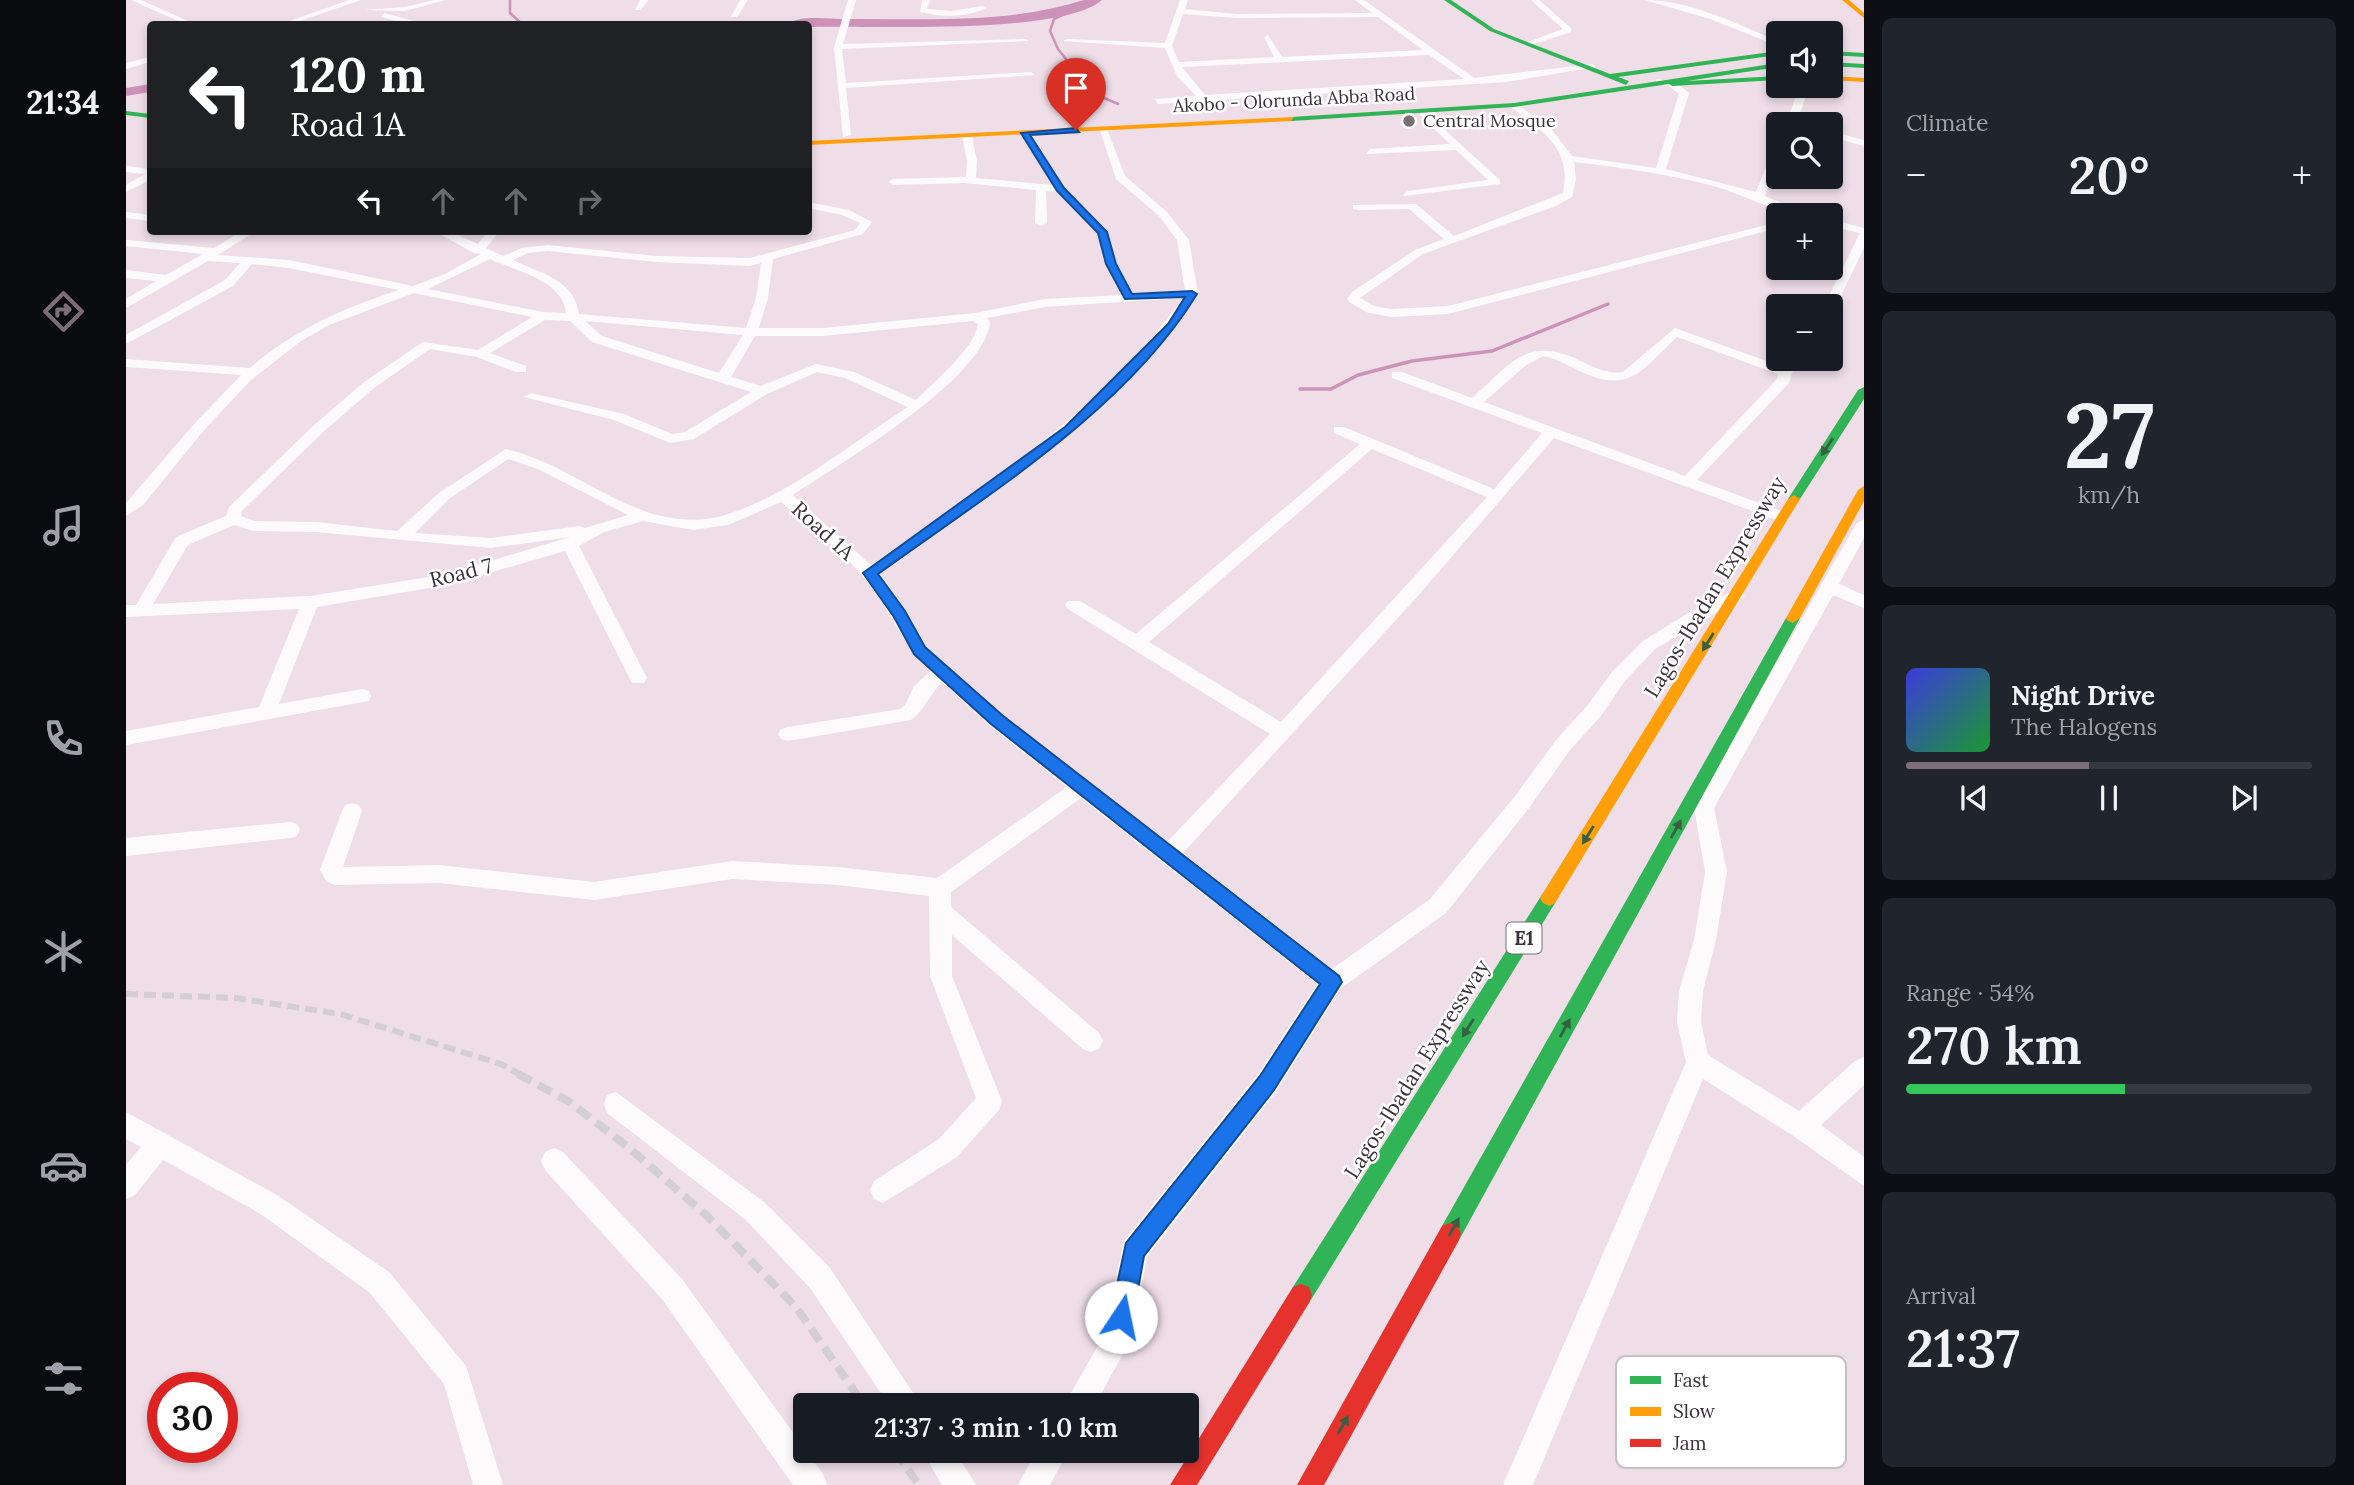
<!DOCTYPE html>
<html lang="en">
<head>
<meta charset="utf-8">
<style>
	:root { --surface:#171b24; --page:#20242c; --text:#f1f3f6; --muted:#9ea1a6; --line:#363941; --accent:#7b6e76 }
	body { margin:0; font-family:Lora,serif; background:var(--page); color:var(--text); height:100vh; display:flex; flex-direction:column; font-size:26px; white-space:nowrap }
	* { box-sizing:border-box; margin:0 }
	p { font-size:23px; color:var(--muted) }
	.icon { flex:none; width:38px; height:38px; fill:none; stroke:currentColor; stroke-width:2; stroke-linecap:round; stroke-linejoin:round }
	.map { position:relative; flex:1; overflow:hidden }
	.sheet { display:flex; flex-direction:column; gap:18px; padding:18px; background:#0d0f14; width:490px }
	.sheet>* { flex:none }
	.guide { position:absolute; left:21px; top:21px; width:665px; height:214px; border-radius:7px; box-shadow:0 4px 10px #0003; background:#202124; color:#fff; overflow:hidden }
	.tools { position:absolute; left:1640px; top:21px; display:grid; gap:14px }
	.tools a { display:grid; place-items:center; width:77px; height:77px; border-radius:7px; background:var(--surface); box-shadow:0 4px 10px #0003; font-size:35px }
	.speed { position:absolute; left:21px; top:1372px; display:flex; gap:14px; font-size:35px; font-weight:700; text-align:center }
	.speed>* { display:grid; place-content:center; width:91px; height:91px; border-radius:50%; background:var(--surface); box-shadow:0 4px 10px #0003; line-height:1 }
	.speed .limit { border:10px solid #d22; background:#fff; color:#111 }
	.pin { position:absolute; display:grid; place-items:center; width:60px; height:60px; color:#fff; margin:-72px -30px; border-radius:50% 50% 50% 0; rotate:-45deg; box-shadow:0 0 7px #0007 }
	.pin .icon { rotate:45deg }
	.me { position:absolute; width:77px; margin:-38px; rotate:11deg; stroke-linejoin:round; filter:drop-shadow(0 0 5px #0008) }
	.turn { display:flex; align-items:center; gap:24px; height:147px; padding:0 28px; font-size:32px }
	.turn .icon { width:91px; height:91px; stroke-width:2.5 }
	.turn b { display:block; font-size:49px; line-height:60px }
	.lanes { display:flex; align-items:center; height:66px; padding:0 28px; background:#0003; justify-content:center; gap:35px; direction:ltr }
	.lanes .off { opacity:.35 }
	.big { font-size:52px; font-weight:600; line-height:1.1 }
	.sheet .widget { flex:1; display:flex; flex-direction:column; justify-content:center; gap:10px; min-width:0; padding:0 24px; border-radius:10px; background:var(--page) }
	.sheet .dial { align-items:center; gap:0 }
	.dial b { font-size:91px; line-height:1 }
	.song { display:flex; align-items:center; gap:21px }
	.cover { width:84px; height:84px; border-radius:10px; background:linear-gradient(135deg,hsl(240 70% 55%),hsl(130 70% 35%)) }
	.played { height:7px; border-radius:4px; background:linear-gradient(90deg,var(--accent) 45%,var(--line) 45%) }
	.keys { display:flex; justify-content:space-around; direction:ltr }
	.heat { display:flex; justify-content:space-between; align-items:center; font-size:38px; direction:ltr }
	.charge { height:10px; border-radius:5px; background:linear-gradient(90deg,#34c759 54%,var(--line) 0) }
	.trip { position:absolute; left:667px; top:1393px; width:406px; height:70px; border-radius:7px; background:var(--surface); box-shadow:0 4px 10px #0003; font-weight:600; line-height:70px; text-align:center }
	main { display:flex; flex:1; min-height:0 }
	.tab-bar { display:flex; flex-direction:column; width:126px; justify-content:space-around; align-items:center; background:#090b0e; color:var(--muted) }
	.tab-bar .icon { width:49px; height:49px }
	.tab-bar .active { color:var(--accent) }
	.tab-bar b { font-size:32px; color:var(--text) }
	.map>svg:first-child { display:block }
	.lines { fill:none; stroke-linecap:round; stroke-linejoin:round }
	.stream-far1 { stroke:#cd92b7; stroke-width:2.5 }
	.stream { stroke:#cd92b7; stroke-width:3.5 }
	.river { fill:#cd92b7; fill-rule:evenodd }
	.street { fill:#fdfafc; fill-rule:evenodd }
	.fast { fill:#30b455; fill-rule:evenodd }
	.slow { fill:#ff9f0a; fill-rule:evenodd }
	.jam { fill:#e5322d; fill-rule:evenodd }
	.rail-far1 { stroke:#d3ced1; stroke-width:6; stroke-dasharray:12 6; stroke-linecap:butt }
	.rail { stroke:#d3ced1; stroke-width:8; stroke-dasharray:15 8; stroke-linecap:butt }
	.oneway { fill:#385f42 }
	.route { fill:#1a73e8; stroke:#114b97; stroke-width:2 }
	.poi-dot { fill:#7b6e76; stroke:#fff; stroke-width:2.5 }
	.labels { text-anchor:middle; stroke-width:5; stroke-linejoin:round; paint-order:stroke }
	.far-street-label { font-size:18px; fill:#3d3138; stroke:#fff }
	.far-poi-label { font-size:18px; fill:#3d3138; stroke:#fff; text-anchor:start }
	.shield { fill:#fff; stroke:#776f74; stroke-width:2 }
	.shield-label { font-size:19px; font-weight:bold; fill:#3d3138 }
	.street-label { font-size:21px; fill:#3d3138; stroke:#fff }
	.key { fill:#fff; stroke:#c5c1c3; stroke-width:2 }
	.key-label { font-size:19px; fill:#3d3138 }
</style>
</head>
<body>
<main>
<nav class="tab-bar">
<b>21:34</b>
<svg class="icon active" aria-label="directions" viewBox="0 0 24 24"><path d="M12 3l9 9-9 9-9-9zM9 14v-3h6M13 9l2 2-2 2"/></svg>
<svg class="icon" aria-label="music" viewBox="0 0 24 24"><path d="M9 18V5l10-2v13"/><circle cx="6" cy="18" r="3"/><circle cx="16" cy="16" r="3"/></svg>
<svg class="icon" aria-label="phone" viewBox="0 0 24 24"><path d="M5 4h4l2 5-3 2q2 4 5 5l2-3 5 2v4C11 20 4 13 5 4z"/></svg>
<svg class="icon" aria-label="climate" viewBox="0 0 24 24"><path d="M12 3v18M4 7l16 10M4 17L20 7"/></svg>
<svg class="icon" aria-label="car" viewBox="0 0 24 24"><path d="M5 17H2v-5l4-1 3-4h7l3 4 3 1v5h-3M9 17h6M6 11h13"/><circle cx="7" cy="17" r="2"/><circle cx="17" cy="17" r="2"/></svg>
<svg class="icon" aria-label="filters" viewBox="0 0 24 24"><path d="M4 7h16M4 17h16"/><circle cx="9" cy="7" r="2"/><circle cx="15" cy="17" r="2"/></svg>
</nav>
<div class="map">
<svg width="1738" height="1485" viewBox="0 0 1738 1485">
	<rect width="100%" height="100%" fill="#efdee8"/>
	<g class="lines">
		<!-- stream-far1 -->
		<g class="stream-far1">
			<polyline points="384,0 384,13 396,24"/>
			<polyline points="951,8 928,19 924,31 932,49 967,93 992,104"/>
		</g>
		<!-- stream -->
		<polyline class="stream" points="1174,389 1205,389 1232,375 1286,361 1366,351 1482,304"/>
		<!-- river -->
		<g class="river">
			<path d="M958,0H976C934,36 743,25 682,27V24H662C673,15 701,19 715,19C796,18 880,25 958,0Z"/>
			<polygon points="24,84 24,92 0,96 0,88"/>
		</g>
		<!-- street -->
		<g class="street">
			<polygon points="5,0 15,0 69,24 59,24"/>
			<polygon points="223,0 235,0 165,24 155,24"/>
			<polygon points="307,0 320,0 279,11 238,10 279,7"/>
			<polygon points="514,0 522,0 515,10 509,10"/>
			<polygon points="614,0 622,0 611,17 605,17"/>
			<polygon points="722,0 730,0 717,44 899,39 903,41 716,49 720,83 905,72 909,75 720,88 725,135 717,137 708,47"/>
			<path d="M796,0H804L801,9L826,11L856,6L860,8C841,18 815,17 794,12Z"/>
			<path d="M1054,0H1062L1059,9L1111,14L1246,13L1229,0H1238L1348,78L1466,64L1470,67L1380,82L1032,104L1029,99L1070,96L1051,76L1039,48L937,41L941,39L1039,43ZM1057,14L1111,18L1252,17L1297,50L1156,57L1142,35L1138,37L1148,57L1053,62L1046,46ZM1303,55L1338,79L1079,95L1056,67Z"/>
			<polygon points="1405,0 1413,0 1445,28 1445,32 1402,46 1402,42 1437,29"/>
			<path d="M1519,0C1564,0 1611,24 1652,41V46L1584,19Z"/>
			<polygon points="258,13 292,22 293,24 282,24 255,17"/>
			<polygon points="24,57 24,62 0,69 0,63"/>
			<path d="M1531,79L1549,82L1563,93L1540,169L1630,192L1647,149L1652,146V162L1639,196L1683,215C1653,215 1621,196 1591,187C1545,174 1496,168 1448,162L1450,179L1446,197L1430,206L1297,254L1234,298L1248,306L1265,309L1322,306L1652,222V228L1322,314L1265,317L1240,312L1223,302L1221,299L1226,292L1289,250L1318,239L1283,209L1231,210L1227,209V205L1290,204L1328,236L1437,193C1446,148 1417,131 1385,107L1388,102L1426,130L1446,156L1530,168L1553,94L1543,86L1528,84Z"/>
			<polygon points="1676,90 1681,93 1670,124 1660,124 1671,93"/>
			<polygon points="1297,110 1374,180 1374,184 1278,196 1277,194 1282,191 1362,180 1330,150 1240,154 1244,149 1324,144 1294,115"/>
			<path d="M973,127L981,129L999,176L1041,212L1063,240L1072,294C985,419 875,488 754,574L780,611L800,646L877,715L1041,842L1144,734L942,609L939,605L942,601H954L1010,634L1234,444L1208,433V427H1218L1368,489L1416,433L1266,378V372H1276L1346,398C1386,363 1400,335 1455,361C1469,368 1481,374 1497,372L1549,328L1657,367L1664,359H1678L1666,373L1663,383L1571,480L1663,514V520H1651L1428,438L1291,597L1057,853L1206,969L1304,899L1389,796L1430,740L1461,706L1486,672L1517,641L1567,610L1605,592L1611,590L1619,596L1529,649L1498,682L1475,716L1444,750L1403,808L1320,913L1214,989L1150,1092L1021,1257L1005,1339L969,1405H938L978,1335L998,1241L1132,1074L1191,984L955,798L825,892V907L973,1033L977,1041L973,1049L965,1052L957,1049L826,935V976L876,1101L873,1110L831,1157L757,1203L748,1199L744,1190L748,1181L813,1139L850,1098L804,976L803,896L711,885L606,879L468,900L313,883L209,885L201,882L194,870L216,811L219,805L226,803L233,805L236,811L217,867L313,865L468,882L606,861L711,867L811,878L941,787L863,725L816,682C804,694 797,712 785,720L662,741L655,739L652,734L655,729L662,727L774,709L779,705L788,686L805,671C776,645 764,608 739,579C716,550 682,526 655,502L602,525L567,530L517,521L478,532L453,546L521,678L518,683H506L439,551L321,585L191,607L153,704L236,689L243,691L245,696L243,701L0,745V731L133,707L173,609L0,617V605H10L50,537L100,516L103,507L187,426L238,382L297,342L352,350L406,317L288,293L203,325L175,341L124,381L79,429L17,505L0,516V503L69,423L115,375L0,367V359L124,368C169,329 218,308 273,290L163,268L126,264L107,286L0,344V335L99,280L114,263L82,261L0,308V299L30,281L0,278V270L40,275L77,254L0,246V240L88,248L116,231H130L92,255L163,260L287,286L319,274L355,254L348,253L308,231H323L352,244L362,231H374L360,248L377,256L396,248L422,245L530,256L624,258L729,230L734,223L716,215L682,208V202L723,210L746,222L737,234L647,259L642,298L633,328H697L849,313L919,299L996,295L979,264L971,233L931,192L920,191L921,223L915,226L909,223L910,190L838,183L767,185L762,182L767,179L840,177L841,161L836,136L841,133L846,136L851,161L850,178L926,185L894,133L899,130L938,187L982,232L991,264L1007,294L1059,291L1051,240L1033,216L990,179ZM422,251L530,262L624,266L635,263L630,298L620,328L453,314C449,280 414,273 387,260L402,253ZM364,259C389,271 437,280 440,313L417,312L302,289ZM1057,298C975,412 858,486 745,565L667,495C713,464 859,379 864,322L861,318L919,307ZM419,320L444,321L466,342L625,392L559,432L546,434L498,414L405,393L398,397L488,420L544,443L568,439L641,394L691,372L719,378L782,407C726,443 662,496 599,515C576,523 544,520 521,512C472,495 431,461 380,449L313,493L271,531L190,522L128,521L115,516L116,511L197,432L248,388L304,349L351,357L390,372H400V366L364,353ZM459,321L617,335L593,373L476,336ZM847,321L852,324C849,348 808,382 790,400L728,372L690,364L635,386L605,377L629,336H697ZM1551,337L1652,374L1651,379L1559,476L1358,402L1399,366L1417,356C1432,359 1444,367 1458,373C1506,394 1518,367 1551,337ZM1246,449L1361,497L1155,722L1023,642ZM382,459L412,469L502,515L459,528L453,526L365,538L289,533L323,499ZM108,525L127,531L190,532L365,548L444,537L321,574L184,596L27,604L62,545Z"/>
			<polygon points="1704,131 1738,140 1738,146 1704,137"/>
			<polygon points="0,166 24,169 24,180 0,192 0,185 19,174 0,172"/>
			<polygon points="0,212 24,215 24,221 0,218"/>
			<polygon points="1704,219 1738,228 1738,248 1710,306 1704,310 1704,306 1698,306 1734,233 1704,226"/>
			<polygon points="1738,519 1738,538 1713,584 1738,595 1738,608 1707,595 1588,808 1601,872 1590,940 1577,991 1575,1022 1582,1055 1673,1111 1729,1061 1738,1057 1738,1085 1695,1125 1738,1157 1738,1186 1666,1135 1577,1079 1407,1485 1377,1485 1560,1062 1551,1022 1553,991 1568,940 1579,872 1568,808 1730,524"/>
			<polygon points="164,822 171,824 174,830 171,836 164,838 0,856 0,838"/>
			<polygon points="490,1092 638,1202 704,1268 795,1405 763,1405 684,1288 620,1220 481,1113 478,1104 481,1095"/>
			<polygon points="0,1112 151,1195 263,1272 340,1366 377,1485 347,1485 318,1384 243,1292 133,1213 37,1160 9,1195 0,1199 0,1165 15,1147 0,1139"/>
			<polygon points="428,1148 437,1152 556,1279 697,1474 701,1485 667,1485 536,1299 419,1170 415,1161 419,1152"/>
			<polygon points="796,1451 829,1451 850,1485 816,1485"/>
			<polygon points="910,1451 942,1451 924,1485 892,1485"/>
		</g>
		<!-- fast -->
		<g class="fast">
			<polygon points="1318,0 1325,0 1368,29 1484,74 1652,51 1652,55 1492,77 1503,81 1500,85 1364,31"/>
			<polygon points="1704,51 1738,53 1738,57 1704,55"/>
			<polygon points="1704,62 1738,64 1738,68 1704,66"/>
			<polygon points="1652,63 1652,67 1561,81 1652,76 1652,80 1546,86 1543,84 1388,107 1165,121 1161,119 1165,117 1388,103"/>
			<polygon points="0,111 24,114 24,118 0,115"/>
			<polygon points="1738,387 1738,399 1674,499 1672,502 1664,502 1662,499 1732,390"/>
			<polygon points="1667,613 1674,618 1332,1242 1324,1245 1316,1242 1313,1234 1316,1226 1660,618"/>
			<polygon points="1423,890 1429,893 1432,898 1429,903 1183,1303 1175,1306 1167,1303 1164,1295 1167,1287 1417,893"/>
		</g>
		<!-- slow -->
		<g class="slow">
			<polygon points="1716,0 1723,0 1738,13 1738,18"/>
			<polygon points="1704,76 1738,78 1738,82 1704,80"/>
			<polygon points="1168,117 1165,121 682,145 682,141"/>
			<polygon points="1738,486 1738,501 1674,618 1667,623 1662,621 1660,618 1732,490"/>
			<polygon points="1668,495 1674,499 1429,903 1423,906 1417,903 1414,898 1417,893 1662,499"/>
		</g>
		<!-- jam -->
		<g class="jam">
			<polygon points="1324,1223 1332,1226 1335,1234 1332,1242 1198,1485 1171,1485 1316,1226"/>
			<polygon points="1175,1284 1183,1287 1186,1295 1183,1303 1071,1485 1044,1485 1167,1287"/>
		</g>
		<!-- rail-far1 -->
		<polyline class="rail-far1" points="0,994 110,998 214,1014 375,1064 395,1075"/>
		<!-- rail -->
		<g class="rail">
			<polyline points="392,1074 442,1101 502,1147 581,1216 670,1307 738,1405"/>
			<polyline points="769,1451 793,1485"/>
		</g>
	</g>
	<!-- one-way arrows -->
	<defs><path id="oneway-solid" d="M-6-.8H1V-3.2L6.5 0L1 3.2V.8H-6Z" transform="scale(1.75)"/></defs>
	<g class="oneway">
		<use href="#oneway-solid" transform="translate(1701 447) rotate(124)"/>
		<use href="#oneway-solid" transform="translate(1582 642) rotate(122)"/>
		<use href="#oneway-solid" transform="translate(1550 829) rotate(-61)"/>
		<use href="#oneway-solid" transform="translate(1462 835) rotate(122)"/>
		<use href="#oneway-solid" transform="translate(1342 1028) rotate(122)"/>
		<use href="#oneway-solid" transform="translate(1439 1028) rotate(-61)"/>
		<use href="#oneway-solid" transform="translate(1328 1227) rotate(-61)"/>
		<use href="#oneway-solid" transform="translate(1217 1425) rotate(-61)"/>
	</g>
	<!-- route -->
	<path class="route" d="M950,128L953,132L904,135L938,188L981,232L990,264L1006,294L1066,291L1071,294C1000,410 861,495 752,574L779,611L799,647L876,715L1213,976L1216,982L1148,1090L1018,1256L1007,1317L1003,1325L995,1329L987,1325L984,1317L1000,1243L1134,1076L1194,984L865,724L788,654L768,617L737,573L939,427L1042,324L1059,297L999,299L980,264L972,233L931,191L895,133Z"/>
	<!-- markers -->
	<circle class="poi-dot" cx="1283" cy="121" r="7"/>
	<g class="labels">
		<!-- far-street labels -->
		<g class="far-street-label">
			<text transform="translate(1168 100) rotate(-3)" y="6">Akobo - Olorunda Abba Road</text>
		</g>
		<!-- far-poi labels -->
		<g class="far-poi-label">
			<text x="1297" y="127">Central Mosque</text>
		</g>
		<!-- shield labels -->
		<rect class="shield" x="1380.5" y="922.5" width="35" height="31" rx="5"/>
		<g class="shield-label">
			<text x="1398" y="945">E1</text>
		</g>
		<!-- street labels -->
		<g class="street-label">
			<text transform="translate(697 531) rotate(42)" y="7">Road 1A</text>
			<text transform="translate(335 573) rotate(-14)" y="7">Road 7</text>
			<text transform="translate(1589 587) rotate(-59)" y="7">Lagos-Ibadan Expressway</text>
			<text transform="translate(1291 1069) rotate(-58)" y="7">Lagos-Ibadan Expressway</text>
		</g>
	</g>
	<!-- legend -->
	<rect x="1490" y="1356" width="230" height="112" rx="10" class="key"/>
	<rect x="1504" y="1376" width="31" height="8" fill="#30b455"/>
	<rect x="1504" y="1407" width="31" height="9" fill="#ff9f0a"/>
	<rect x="1504" y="1439" width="31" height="8" fill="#e5322d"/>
	<g class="key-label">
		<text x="1547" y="1387">Fast</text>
		<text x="1547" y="1418">Slow</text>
		<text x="1547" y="1450">Jam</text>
	</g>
</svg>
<div class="tools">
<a><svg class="icon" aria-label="sound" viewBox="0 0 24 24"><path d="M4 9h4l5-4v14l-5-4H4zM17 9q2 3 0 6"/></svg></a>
<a><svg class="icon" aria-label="search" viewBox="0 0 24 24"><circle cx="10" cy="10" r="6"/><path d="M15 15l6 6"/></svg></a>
<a>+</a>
<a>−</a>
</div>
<div class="speed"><div class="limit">30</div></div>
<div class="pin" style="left:950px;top:130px;background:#d93025"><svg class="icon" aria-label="arrive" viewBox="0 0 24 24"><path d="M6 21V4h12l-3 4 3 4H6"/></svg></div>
<svg class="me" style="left:995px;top:1317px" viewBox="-20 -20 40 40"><circle r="19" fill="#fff"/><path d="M0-13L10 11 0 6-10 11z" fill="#1a73e8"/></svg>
<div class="trip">21:37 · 3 min · 1.0 km</div>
<div class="guide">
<div class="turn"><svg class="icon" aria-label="left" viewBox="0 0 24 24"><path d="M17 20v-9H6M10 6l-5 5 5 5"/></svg><div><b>120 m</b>Road 1A</div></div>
<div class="lanes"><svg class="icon" aria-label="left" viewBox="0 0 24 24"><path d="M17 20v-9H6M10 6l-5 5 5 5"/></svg><svg class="icon off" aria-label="ahead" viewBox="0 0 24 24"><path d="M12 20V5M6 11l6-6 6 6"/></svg><svg class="icon off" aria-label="ahead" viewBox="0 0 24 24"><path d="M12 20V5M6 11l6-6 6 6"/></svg><svg class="icon off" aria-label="right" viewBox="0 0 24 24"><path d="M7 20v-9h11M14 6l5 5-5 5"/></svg></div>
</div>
</div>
<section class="sheet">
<div class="widget"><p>Climate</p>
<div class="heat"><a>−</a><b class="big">20°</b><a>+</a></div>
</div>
<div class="widget dial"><b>27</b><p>km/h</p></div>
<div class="widget">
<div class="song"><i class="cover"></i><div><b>Night Drive</b><p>The Halogens</p></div></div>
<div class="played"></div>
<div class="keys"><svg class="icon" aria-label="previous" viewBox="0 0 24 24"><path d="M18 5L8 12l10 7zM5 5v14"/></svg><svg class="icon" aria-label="pause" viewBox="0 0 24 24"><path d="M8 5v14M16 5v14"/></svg><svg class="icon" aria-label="next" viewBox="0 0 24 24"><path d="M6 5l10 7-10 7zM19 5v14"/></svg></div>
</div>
<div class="widget"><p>Range · 54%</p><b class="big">270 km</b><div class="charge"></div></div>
<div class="widget"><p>Arrival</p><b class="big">21:37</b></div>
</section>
</main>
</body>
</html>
